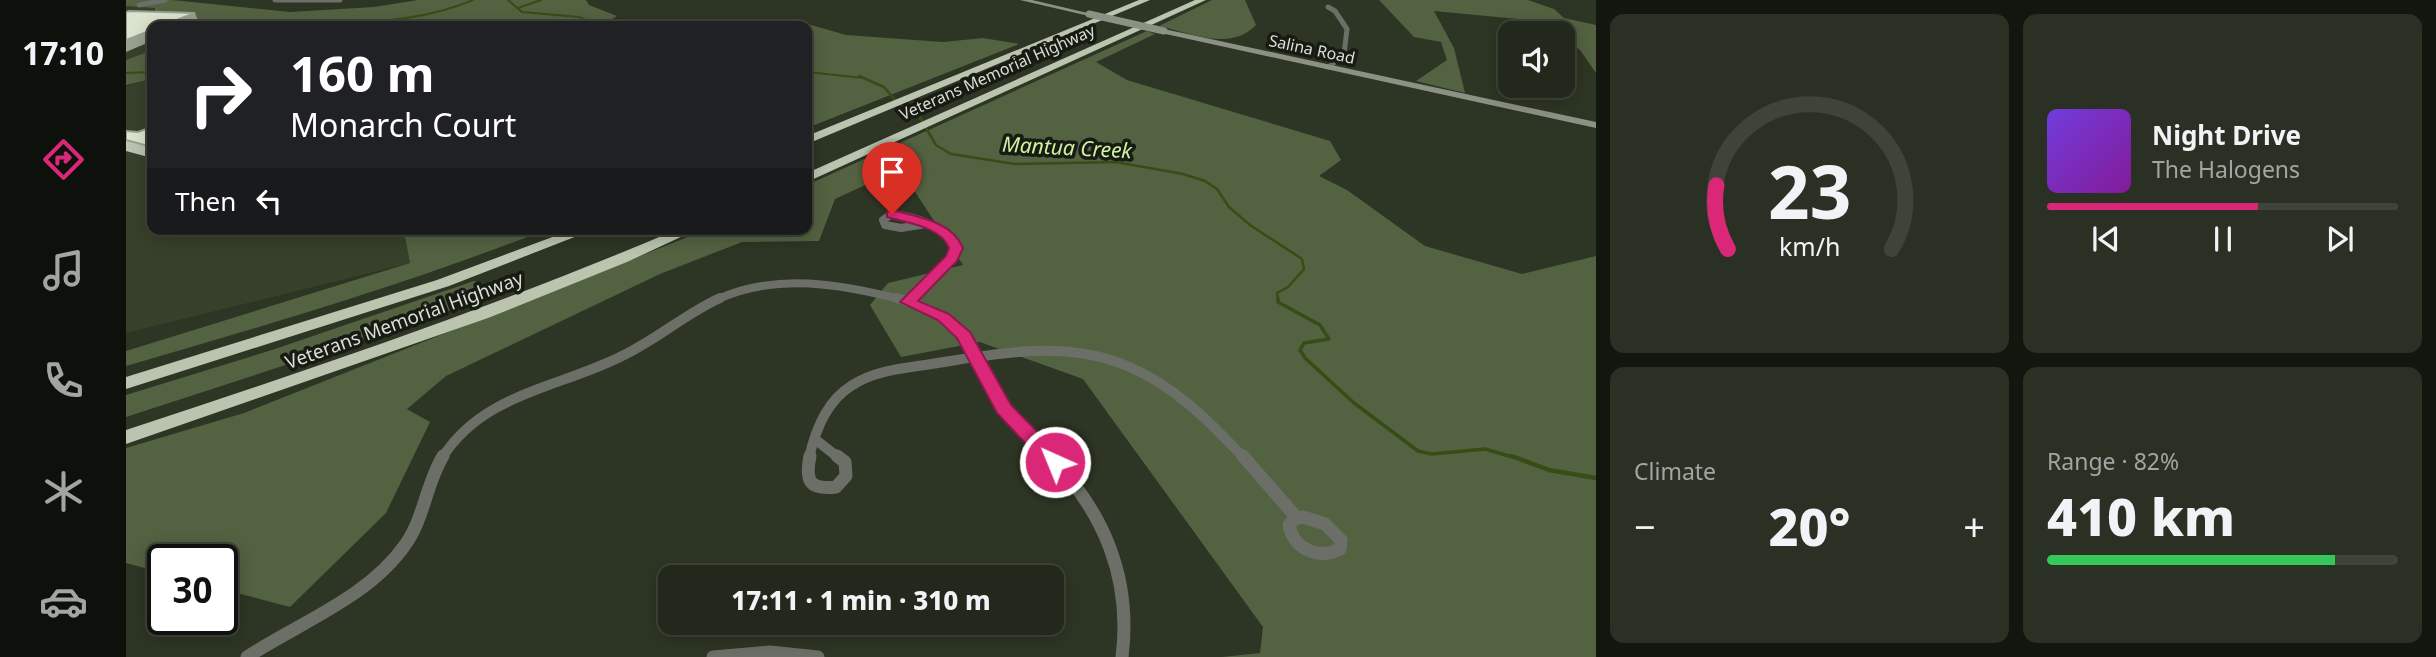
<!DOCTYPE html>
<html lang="en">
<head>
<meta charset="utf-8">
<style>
	:root { --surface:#22281b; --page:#2a3024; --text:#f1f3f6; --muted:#a2a6a3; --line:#3f443a; --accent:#db2777 }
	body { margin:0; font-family:"Noto Sans",sans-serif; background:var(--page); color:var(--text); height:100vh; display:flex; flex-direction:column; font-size:26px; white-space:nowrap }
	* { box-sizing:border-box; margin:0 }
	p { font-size:23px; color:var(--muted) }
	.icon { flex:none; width:38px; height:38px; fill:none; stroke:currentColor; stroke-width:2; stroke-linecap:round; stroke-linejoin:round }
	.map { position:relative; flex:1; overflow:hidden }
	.drawer { display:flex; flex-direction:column; gap:14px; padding:14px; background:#13160f; width:840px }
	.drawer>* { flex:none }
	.top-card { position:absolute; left:21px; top:21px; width:665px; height:214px; border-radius:14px; box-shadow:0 4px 18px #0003,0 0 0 2px var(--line); background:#202124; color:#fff; overflow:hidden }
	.tools { position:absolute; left:1372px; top:21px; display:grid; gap:14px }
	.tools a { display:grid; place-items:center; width:77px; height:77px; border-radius:14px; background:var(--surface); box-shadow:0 4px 18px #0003,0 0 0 2px var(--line); font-size:35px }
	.speed { position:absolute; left:21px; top:544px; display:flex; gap:14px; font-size:35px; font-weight:700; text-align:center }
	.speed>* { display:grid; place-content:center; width:91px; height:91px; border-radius:50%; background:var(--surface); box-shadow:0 4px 18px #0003,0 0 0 2px var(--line); line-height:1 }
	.speed .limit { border:4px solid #111; border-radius:10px; background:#fff; color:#111 }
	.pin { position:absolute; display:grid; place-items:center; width:60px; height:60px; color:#fff; margin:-72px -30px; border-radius:50% 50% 50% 0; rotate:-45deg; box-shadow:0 0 7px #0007 }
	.pin .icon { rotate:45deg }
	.me { position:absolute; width:77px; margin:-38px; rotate:316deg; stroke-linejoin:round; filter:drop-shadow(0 0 5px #0008) }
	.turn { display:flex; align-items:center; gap:24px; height:147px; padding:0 28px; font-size:32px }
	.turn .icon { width:91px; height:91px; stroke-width:2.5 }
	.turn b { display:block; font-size:49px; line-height:60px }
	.then { display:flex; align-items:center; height:66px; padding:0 28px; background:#0003; gap:14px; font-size:26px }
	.big { font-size:52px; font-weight:800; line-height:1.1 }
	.drawer .tile { flex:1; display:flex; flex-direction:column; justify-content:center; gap:10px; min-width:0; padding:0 24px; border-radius:14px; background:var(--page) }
	.drawer .dial { align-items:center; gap:0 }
	.dial svg { height:182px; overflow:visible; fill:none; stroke:var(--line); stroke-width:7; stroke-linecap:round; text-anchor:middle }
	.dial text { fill:var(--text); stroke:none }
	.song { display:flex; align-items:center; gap:21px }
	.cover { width:84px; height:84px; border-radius:10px; background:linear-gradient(135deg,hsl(260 70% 55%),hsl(290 70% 35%)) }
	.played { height:7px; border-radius:4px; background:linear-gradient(90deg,var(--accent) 60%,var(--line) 60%) }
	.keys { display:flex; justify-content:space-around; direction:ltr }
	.heat { display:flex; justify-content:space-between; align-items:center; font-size:38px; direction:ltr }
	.charge { height:10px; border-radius:5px; background:linear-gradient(90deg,#34c759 82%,var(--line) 0) }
	.drawer .tiles { flex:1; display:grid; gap:14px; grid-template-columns:repeat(2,1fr) }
	.trip { position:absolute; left:532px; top:565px; width:406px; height:70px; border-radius:14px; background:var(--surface); box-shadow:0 4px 18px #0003,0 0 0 2px var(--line); font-weight:800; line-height:70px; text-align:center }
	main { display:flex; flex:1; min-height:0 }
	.dock { display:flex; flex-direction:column; width:126px; justify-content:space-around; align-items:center; background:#0e100b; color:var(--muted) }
	.dock .icon { width:49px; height:49px }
	.dock .on { color:var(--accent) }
	.dock b { font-size:32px; color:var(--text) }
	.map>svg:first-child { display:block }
	.built { fill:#36402a }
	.green { fill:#536241 }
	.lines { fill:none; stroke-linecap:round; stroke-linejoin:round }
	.stream-far3 { stroke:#374d15; stroke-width:2 }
	.stream-far2 { stroke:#374d15; stroke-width:2.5 }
	.stream-far1 { stroke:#374d15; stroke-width:3.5 }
	.stream { stroke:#374d15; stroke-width:4.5 }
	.street-far3 { stroke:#6b6f67; stroke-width:5 }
	.street-far2 { stroke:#6b6f67; stroke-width:8 }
	.street-far1 { stroke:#6b6f67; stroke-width:10 }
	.street { stroke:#6b6f67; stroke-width:13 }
	.secondary { fill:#8b9284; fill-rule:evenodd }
	.highway { fill:#bac4af; fill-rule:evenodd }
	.secondary-bridge { stroke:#8b9284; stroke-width:7 }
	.wall { fill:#bbc4b1 }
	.shaded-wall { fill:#99a090 }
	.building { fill:#dae4ce; stroke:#99a090; stroke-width:2 }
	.route { fill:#db2777; stroke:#8e194d; stroke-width:2 }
	.labels { text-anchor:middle; stroke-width:7; stroke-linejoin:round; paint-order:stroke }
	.far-street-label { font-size:16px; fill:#dadfd5; stroke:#181b14 }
	.street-label { font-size:19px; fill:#dadfd5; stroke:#181b14 }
	.water-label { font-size:21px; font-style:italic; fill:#cef29f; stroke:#181b14 }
</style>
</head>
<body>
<main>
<nav class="dock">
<b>17:10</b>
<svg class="icon on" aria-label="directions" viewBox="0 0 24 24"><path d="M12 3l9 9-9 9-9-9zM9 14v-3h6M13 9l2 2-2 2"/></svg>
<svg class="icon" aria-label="music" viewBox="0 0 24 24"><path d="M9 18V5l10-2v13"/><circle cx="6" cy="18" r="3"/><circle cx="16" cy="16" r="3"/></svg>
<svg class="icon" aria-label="phone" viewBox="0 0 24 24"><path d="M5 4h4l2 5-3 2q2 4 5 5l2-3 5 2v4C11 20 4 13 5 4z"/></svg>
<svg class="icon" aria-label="climate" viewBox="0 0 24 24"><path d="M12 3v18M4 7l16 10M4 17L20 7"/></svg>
<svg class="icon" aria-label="car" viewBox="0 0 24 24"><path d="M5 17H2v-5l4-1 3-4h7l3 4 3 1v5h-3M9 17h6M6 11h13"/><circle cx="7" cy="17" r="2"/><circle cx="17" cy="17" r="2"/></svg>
</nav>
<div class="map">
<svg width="1470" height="657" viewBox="0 0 1470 657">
	<rect width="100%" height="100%" fill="#2d3524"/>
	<!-- built -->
	<g class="built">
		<polygon points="0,6 26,7 30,11 28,16 92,20 82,26 26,26 26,50 0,60"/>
		<polygon points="26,79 26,229 277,229 284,263 0,333 0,86"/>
	</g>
	<!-- green -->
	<g class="green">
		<polygon points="0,0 46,0 164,12 248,7 292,0 460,0 463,5 491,16 476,26 82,26 91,20 28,17 29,8 0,6"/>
		<path d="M1086,0H1119L1130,25C1105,52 1064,33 1033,26Z"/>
		<polygon points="1253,0 1402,0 1428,9 1438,18 1470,25 1470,73 1454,50 1437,38 1437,33 1431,33 1414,21 1308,11 1328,48 1339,93 1290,81 1321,60 1315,42 1288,37"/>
		<polygon points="642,19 668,20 720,35 817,42 857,38 893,44 681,128 681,26 631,24"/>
		<polygon points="1021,31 1029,34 970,62 1001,80 1204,141 1215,160 1193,176 1221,190 1299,246 1396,274 1470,256 1470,657 1096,657 1134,653 1137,627 957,379 854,342 775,357 744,305 762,283 837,265 774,169 709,199 693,241 616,242 534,274 320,376 281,409 304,422 260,513 164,607 96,589 96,560 37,560 37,573 0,563 0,448 118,413 582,229 681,229 681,185"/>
		<polygon points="26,50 26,79 0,85 0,60"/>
		<path d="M265,229H422C284,283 142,325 0,366V351L284,263L278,232Z"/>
		<polygon points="348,281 373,292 307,317 0,417 0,395 146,350"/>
	</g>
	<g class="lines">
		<!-- stream-far3 -->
		<g class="stream-far3">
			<polyline points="382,0 396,12 453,17 462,21 459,26"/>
			<polyline points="392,8 415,0"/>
			<path d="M197,26C247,22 300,20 347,0"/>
			<polyline points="681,72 737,78"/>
			<polyline points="0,73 26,72"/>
		</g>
		<!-- stream-far2 -->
		<polyline class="stream-far2" points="733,76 758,87 769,100 788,107 810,145 825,154 889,164 990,162 1057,174 1079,181 1091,189 1103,207 1124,225 1176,259 1178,269 1162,287 1151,293 1152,300"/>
		<!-- stream-far1 -->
		<polyline class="stream-far1" points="1152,298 1152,302 1194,325 1203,339 1178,343 1174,350 1179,358 1228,403 1292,451 1306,454 1359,449 1390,458"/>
		<!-- stream -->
		<polyline class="stream" points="1386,456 1423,470 1470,478"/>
		<!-- street-far3 -->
		<g class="street-far3">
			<polyline points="149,0 214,0"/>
			<polyline points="13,5 39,0"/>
			<polyline points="1202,7 1209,11 1221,29 1218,54 1203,67"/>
		</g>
		<!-- street-far2 -->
		<g class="street-far2">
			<path d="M590,300C650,272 715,284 777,300"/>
			<path d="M784,300L826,258L830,243C814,224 790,217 766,214L757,220L759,225L775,228L800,224"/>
		</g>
		<!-- street-far1 -->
		<g class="street-far1">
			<path d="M770,298C842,316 838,348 873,402C887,423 907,440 925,458"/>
			<polyline points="782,302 786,298"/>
			<polyline points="690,440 713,458"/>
			<path d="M316,458C357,393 433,388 496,356C530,340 559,314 594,298"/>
			<path d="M683,458C689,431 701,401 725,386C750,369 783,368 812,363C875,353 940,340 1001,366C1048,385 1084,422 1118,458"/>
		</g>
		<!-- street -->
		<g class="street">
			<path d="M684,456C679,481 683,490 710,487L720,476L719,462L711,456"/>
			<path d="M923,456C978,511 1006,579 996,657"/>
			<polyline points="1117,456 1171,518"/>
			<path d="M1177,517L1199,524L1215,540L1214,549C1193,560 1167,549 1163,525L1168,519Z"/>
			<path d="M121,657C173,623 243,597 279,545C298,519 300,484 317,456"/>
			<polyline points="587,657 644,652 692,657"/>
		</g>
		<!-- secondary -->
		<g class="secondary">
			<polygon points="894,0 906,0 966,14 963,16"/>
			<polygon points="1038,29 1470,122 1470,128 1035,33"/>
		</g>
		<!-- highway -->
		<g class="highway">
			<polygon points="1013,0 1024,0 681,144 681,136"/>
			<polygon points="1069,0 1080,0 681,182 681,173"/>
			<polygon points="448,229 469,229 323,286 0,389 0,377 311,280"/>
			<path d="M552,229H572L501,262L362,318L0,444V430C186,369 372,306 552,229Z"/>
		</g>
		<!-- secondary-bridge -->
		<polyline class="secondary-bridge" points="963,14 1038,31"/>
	</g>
	<!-- wall -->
	<polygon class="wall" points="26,127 26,158 0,151 0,131 12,132"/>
	<!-- shaded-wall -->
	<g class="shaded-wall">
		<polygon points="69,13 73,23 64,26 35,26"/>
		<polygon points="26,30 26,41 0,52 0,40"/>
	</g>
	<!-- building -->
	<g class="building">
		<polygon points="3,11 69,13 35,26 26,26 26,30 0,40 0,12"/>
		<polygon points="26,127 26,147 0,140 0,131 12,132"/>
	</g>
	<!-- route -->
	<path class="route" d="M766,210C792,217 826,221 837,248L831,261L792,301L823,314L844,332L885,405L936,457L938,462L936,467H922L871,413L831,338L812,320L774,302L820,256L823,248C815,227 782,223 761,217V212Z"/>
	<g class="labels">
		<!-- far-street labels -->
		<g class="far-street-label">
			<text transform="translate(1186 49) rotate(12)" y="6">Salina Road</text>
			<text transform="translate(871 72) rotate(-24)" y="6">Veterans Memorial Highway</text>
		</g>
		<!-- street labels -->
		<g class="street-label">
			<text transform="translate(278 320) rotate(-20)" y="7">Veterans Memorial Highway</text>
		</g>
		<!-- water labels -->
		<g class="water-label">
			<text transform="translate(941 148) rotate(3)" y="7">Mantua Creek</text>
		</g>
	</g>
</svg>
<div class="tools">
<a><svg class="icon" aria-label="sound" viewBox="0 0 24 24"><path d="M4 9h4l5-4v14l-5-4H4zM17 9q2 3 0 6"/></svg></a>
</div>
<div class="speed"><div class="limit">30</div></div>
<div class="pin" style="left:766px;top:214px;background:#d93025"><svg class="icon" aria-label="arrive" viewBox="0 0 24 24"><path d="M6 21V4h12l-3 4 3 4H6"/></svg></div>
<svg class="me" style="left:929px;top:462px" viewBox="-20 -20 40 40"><circle r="17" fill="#db2777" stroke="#fff" stroke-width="3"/><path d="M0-11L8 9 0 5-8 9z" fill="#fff"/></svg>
<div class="trip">17:11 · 1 min · 310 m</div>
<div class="top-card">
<div class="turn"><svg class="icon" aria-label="right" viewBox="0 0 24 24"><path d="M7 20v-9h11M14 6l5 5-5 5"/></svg><div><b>160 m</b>Monarch Court</div></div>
<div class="then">Then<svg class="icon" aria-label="left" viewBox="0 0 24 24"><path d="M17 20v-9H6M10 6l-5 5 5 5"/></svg></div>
</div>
</div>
<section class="drawer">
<div class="tiles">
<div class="tile dial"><svg viewBox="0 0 100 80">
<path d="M14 69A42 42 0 1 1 86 69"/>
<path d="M14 69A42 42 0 0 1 9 41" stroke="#db2777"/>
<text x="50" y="56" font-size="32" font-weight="700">23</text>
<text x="50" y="72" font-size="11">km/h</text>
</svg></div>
<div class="tile">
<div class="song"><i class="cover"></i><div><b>Night Drive</b><p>The Halogens</p></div></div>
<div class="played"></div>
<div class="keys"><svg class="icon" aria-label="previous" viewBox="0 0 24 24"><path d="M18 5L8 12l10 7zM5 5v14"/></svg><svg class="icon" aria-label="pause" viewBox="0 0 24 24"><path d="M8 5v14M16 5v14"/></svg><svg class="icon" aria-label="next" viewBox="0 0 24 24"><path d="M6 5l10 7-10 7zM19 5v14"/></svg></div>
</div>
<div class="tile"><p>Climate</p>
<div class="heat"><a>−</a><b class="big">20°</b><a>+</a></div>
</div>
<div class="tile"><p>Range · 82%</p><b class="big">410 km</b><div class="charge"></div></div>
</div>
</section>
</main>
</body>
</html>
